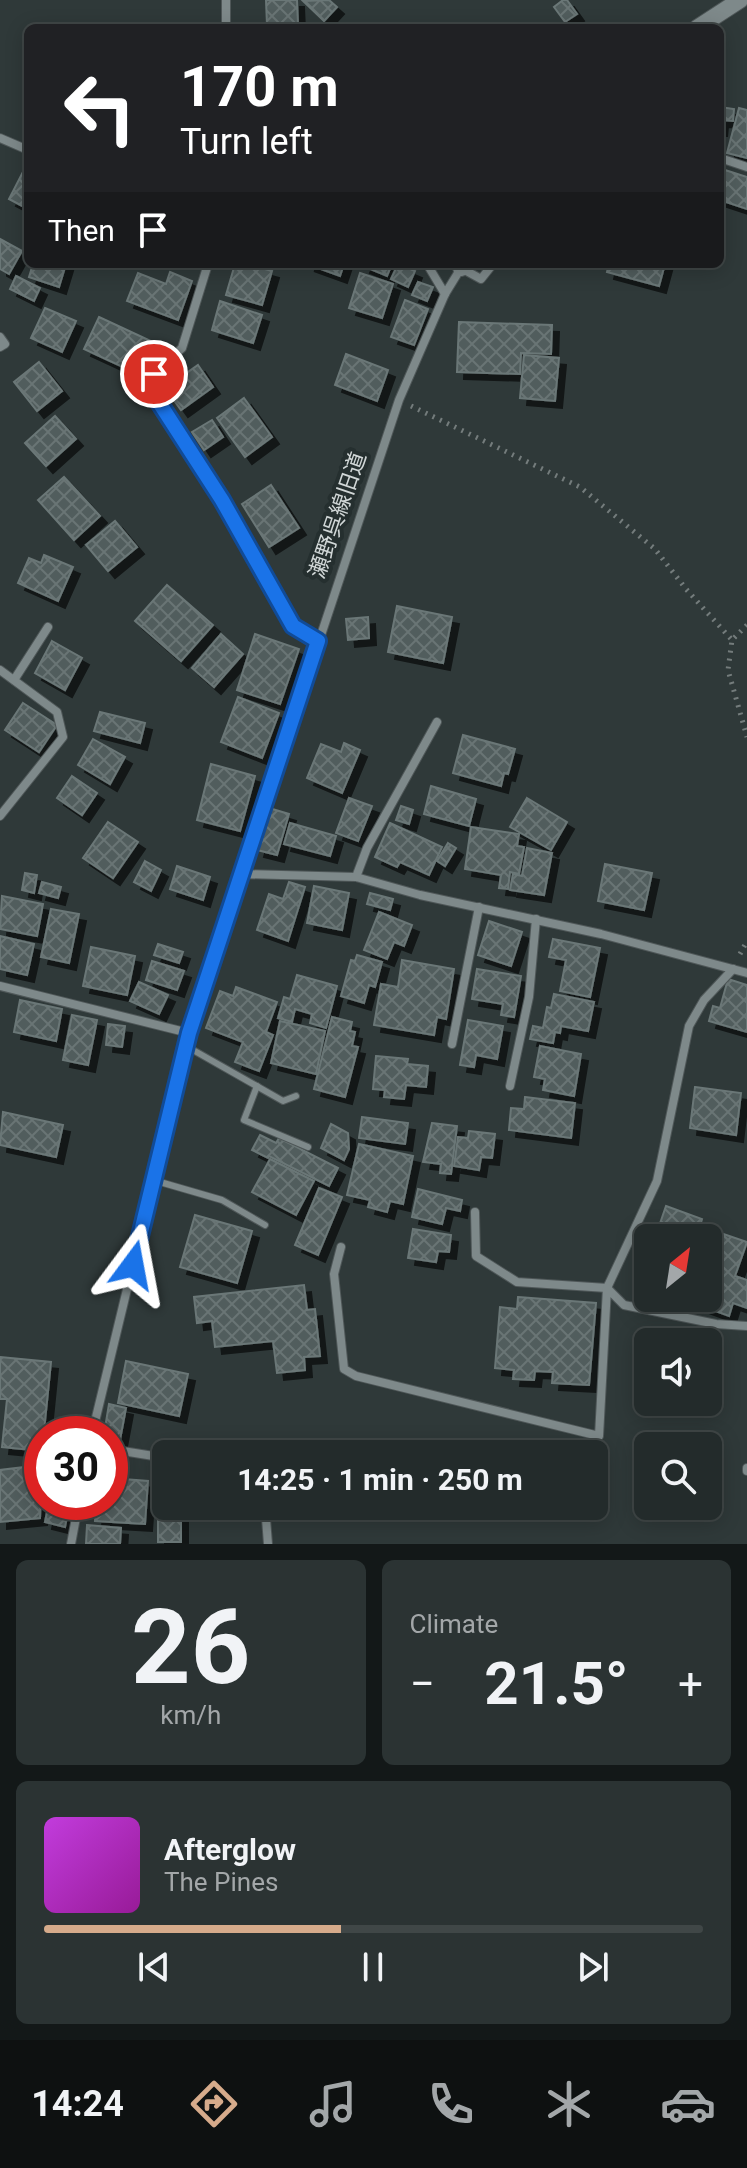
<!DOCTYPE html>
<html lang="en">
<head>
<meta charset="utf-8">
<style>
	:root { --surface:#232b2b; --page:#2b3333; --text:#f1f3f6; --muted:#a3a7a9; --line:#404747; --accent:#d6ab8b }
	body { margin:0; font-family:Roboto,"Noto Sans JP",sans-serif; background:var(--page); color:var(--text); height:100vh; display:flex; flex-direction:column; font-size:30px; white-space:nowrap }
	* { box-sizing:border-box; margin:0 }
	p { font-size:26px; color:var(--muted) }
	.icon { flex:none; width:44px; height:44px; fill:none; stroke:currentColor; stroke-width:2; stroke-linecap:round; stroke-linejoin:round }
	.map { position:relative; height:1544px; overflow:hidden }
	.side { display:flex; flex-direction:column; gap:16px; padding:16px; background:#131818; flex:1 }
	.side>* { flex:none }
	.banner { position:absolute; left:24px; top:24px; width:700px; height:244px; border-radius:12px; box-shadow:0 4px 20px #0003,0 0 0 2px var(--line); background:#202124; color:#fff; overflow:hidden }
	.needle { width:52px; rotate:30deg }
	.buttons { position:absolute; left:634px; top:1224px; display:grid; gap:16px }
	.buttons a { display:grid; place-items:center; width:88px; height:88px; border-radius:12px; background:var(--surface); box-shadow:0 4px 20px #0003,0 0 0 2px var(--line); font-size:40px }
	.speed { position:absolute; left:24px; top:1416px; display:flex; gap:16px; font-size:40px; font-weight:700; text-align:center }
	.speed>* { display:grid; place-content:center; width:104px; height:104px; border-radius:50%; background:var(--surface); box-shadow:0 4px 20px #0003,0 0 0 2px var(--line); line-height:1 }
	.speed .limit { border:12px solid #d22; background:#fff; color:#111 }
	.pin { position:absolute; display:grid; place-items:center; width:68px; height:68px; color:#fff; margin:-34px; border:4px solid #fff; border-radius:50%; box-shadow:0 2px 8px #0007 }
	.me { position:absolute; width:88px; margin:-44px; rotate:13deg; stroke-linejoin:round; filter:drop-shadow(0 0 6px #0008) }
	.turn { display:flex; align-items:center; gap:28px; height:168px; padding:0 24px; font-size:36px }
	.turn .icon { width:104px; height:104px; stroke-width:2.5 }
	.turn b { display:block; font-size:56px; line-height:68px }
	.then { display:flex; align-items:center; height:76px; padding:0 24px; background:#0003; gap:16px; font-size:30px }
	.big { font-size:60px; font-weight:700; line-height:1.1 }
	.side .tile { flex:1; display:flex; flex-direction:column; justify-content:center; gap:12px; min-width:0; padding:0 28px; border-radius:12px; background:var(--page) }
	.side .dial { align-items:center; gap:0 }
	.dial b { font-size:104px; line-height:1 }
	.song { display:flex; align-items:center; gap:24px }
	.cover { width:96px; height:96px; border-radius:12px; background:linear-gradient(135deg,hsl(290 70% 55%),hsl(300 70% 35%)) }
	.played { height:8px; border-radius:4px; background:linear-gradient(90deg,var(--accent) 45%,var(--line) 45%) }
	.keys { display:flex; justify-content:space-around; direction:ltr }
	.heat { display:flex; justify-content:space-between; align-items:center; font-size:44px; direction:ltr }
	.side .tiles { flex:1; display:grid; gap:16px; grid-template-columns:1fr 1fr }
	.tile:last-child { grid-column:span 2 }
	.trip { position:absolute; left:152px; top:1440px; width:456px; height:80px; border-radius:12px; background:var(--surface); box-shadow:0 4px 20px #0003,0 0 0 2px var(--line); font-weight:700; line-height:80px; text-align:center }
	.dock { display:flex; height:128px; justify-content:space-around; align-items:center; background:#0e1111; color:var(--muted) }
	.dock .icon { width:56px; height:56px }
	.dock .active { color:var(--accent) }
	.dock b { font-size:36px; color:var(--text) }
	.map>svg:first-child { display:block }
	.building { fill:url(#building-cross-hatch); stroke:#6b7777; stroke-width:2; filter:url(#shadow) }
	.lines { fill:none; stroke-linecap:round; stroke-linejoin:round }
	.lane-casing { stroke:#4f5758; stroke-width:8 }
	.street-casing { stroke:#4f5758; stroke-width:10 }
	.secondary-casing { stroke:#4f5758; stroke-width:18 }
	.path { stroke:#747c7c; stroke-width:5; stroke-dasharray:2 6; stroke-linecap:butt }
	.lane { stroke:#7e898a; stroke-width:6 }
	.street { stroke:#7e898a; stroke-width:8 }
	.secondary { stroke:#7e898a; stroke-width:16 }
	.route-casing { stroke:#114b97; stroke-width:20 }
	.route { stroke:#1a73e8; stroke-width:14 }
	.labels { text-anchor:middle; stroke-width:8; stroke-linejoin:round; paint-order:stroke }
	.street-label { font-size:22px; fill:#d1d7d7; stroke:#252f2f }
</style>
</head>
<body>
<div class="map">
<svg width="747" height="1544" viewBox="0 0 747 1544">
	<defs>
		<pattern id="building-cross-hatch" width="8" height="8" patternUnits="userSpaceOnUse" patternTransform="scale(2)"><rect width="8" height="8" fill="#515d5d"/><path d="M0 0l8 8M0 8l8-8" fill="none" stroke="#697474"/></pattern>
		<filter id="shadow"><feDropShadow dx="7" dy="7" stdDeviation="0" flood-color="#0009"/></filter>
	</defs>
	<rect width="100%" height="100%" fill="#2f3939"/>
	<!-- building -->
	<g class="building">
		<polygon points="266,0 297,0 298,24 267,25"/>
		<polygon points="329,0 337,7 324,21 303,1"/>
		<polygon points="563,0 567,0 577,14 565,22 554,7"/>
		<polygon points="720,107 734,109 733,121 721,120 720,130"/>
		<polygon points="739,108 747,110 747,158 727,153"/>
		<polygon points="25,168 28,169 28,209 9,199"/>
		<polygon points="725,170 747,177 747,209 720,200 720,184"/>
		<polygon points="0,239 22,251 9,274 0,269"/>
		<polygon points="33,264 66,264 59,287 29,277"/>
		<polygon points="235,264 247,264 272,271 262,305 226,295"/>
		<polygon points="307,264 344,264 340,276"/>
		<polygon points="364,264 392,264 387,276 363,266"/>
		<polygon points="398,264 415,271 408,287 391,279"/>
		<polygon points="609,264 665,264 659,286 607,272"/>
		<polygon points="170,272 192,281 178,320 127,301 138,273 166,284"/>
		<polygon points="360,273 393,284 382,318 349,308"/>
		<polygon points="16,276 40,288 34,301 10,289"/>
		<polygon points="418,282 433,287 427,301 412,295"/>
		<polygon points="405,300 428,309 414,345 391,337"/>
		<polygon points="220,301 262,315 253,343 212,330"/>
		<polygon points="45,308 76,321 62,352 31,338"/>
		<polygon points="99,317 155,343 140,375 84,349"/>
		<polygon points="459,322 552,325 551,354 521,353 520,374 457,372"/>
		<polygon points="346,354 388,370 377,401 335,385"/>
		<polygon points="524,355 559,358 555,401 520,398"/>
		<polygon points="39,362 62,391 37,411 14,382"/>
		<polygon points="198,365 213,387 181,410 165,388"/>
		<polygon points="244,398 272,437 245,457 217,418"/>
		<polygon points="55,416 76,439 46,466 25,443"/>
		<polygon points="212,420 223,437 204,450 192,432"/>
		<polygon points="64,477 100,516 74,540 38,500"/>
		<polygon points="271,485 299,528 269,547 242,504"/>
		<polygon points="115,521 137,547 108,571 86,545"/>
		<polygon points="44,555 73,567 58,601 18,583 29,558 41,563"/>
		<polygon points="167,585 213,625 181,661 135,621"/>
		<polygon points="397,606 452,617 443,663 388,652"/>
		<polygon points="368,617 369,638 348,640 346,619"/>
		<polygon points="221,634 243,654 214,687 192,668"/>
		<polygon points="255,634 299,649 280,704 237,690"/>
		<polygon points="52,641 82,658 65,690 35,673"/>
		<polygon points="238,697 279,713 262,758 221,742"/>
		<polygon points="23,703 57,725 39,752 5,730"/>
		<polygon points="100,712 145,723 140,743 94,731"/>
		<polygon points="463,735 515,749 508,774 504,773 501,786 453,773"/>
		<polygon points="93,739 125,757 110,784 78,765"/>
		<polygon points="344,743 360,750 342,793 307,778 321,744 341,752"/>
		<polygon points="211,764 255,776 240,831 197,820"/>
		<polygon points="72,776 97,793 82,815 57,798"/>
		<polygon points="431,786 476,799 469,826 424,814"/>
		<polygon points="349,798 372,806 358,841 336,833"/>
		<polygon points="527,798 567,822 551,850 510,827"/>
		<polygon points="401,806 413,810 409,824 396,820"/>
		<polygon points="269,808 289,814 277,855 257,850"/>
		<polygon points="108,822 138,842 113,878 83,858"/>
		<polygon points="290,823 336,836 330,856 284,844"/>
		<polygon points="390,823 442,847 429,875 400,862 397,867 375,857"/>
		<polygon points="471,827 519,834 517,846 524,847 519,874 510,872 508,889 499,888 501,875 465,869"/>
		<polygon points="448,843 456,848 445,866 437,861"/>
		<polygon points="527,848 552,853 544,895 510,890 513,874 522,876"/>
		<polygon points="145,861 161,870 151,891 134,882"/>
		<polygon points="605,864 652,873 644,910 598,901"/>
		<polygon points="177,866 210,877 203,900 170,889"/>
		<polygon points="25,873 37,875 34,893 22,890"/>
		<polygon points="42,882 61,887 58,898 39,893"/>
		<polygon points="289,882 305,887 288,941 257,930 269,894 283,899"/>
		<polygon points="314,886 349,893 342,930 307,923"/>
		<polygon points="370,893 393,899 390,910 367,904"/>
		<polygon points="2,896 43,904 37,936 0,929"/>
		<polygon points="51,909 79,914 69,963 41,957"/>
		<polygon points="379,912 412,925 404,946 394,942 387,959 364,950"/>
		<polygon points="489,921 522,932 511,966 478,955"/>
		<polygon points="0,936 34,944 27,975 0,969"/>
		<polygon points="553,939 600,948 590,997 560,991 566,960 549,957"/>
		<polygon points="158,944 183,952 179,963 154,955"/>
		<polygon points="91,947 135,956 127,995 83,986"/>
		<polygon points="357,955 382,962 375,987 369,985 364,1003 341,996 351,960 355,961"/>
		<polygon points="402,960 454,969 446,1019 437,1017 434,1035 374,1025 381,984 398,987"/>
		<polygon points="152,961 184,971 177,990 146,980"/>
		<polygon points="477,969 521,976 514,1017 501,1015 503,1004 472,999"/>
		<polygon points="297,975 337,986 326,1028 310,1023 312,1014 295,1009 292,1022 278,1018 284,997 290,999"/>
		<polygon points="728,979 747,985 747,1032 709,1021 713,1006 720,1008"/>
		<polygon points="139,982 168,995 159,1014 130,1001"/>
		<polygon points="236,987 277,1002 266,1032 273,1035 259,1071 235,1062 243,1042 206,1028 220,991 233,996"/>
		<polygon points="554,994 594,1002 588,1031 561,1026 560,1033 555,1032 553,1043 530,1039 533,1026 543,1028 547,1007 551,1008"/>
		<polygon points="20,1000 62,1009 56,1041 14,1032"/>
		<polygon points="72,1015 97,1020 88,1065 63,1060"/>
		<polygon points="332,1017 352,1022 350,1031 355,1032 352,1046 358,1047 345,1097 314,1089"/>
		<polygon points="468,1020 503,1026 497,1059 476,1055 474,1067 460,1065"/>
		<polygon points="280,1021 325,1031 316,1074 271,1063"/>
		<polygon points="108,1024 125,1026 122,1047 106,1045"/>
		<polygon points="540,1046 581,1054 574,1096 543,1090 545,1079 534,1077"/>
		<polygon points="376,1056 408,1059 407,1064 428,1066 426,1087 406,1085 404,1099 384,1097 385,1090 373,1089"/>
		<polygon points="695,1087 741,1093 736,1135 690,1128"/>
		<polygon points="525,1097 575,1103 571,1138 509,1130 511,1108 524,1109"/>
		<polygon points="3,1112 63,1125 56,1157 0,1145"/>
		<polygon points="362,1117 408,1123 405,1144 359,1138"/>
		<polygon points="432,1123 457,1126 451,1174 440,1173 441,1164 423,1162"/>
		<polygon points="331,1124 348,1133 349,1149 344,1160 321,1148"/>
		<polygon points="469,1131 495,1134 492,1158 481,1157 479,1170 454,1166 458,1137 468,1138"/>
		<polygon points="260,1135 276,1143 279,1138 338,1168 329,1186 269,1156 268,1158 252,1150"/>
		<polygon points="359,1144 413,1156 403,1204 390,1201 387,1212 368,1207 370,1200 347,1195"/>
		<polygon points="270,1159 314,1181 296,1215 252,1192"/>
		<polygon points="319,1188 342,1197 318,1255 295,1245"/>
		<polygon points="418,1189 462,1200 460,1211 446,1208 442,1224 412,1217"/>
		<polygon points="666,1206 702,1219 700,1226 747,1242 735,1276 747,1280 747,1308 733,1303 729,1316 696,1304 698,1298 708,1298 708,1238 655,1238"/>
		<polygon points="195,1215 252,1231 237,1283 180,1267"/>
		<polygon points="413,1229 451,1235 449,1252 438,1251 436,1262 408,1258"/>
		<polygon points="646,1245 648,1245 648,1280 635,1276"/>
		<polygon points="304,1285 307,1310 315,1309 320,1356 304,1357 305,1370 277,1373 273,1341 215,1347 212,1321 197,1323 194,1297"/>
		<polygon points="518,1297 596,1303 589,1385 552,1383 553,1372 535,1371 534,1380 513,1379 514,1370 495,1368 500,1307 517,1309"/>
		<polygon points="0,1357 51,1362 42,1451 2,1447 7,1399 0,1399"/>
		<polygon points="126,1361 188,1374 179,1416 118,1403"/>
		<polygon points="109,1404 126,1408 120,1440 104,1434"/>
		<polygon points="42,1465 40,1518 0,1522 0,1470"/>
		<polygon points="110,1478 148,1481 145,1524 95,1521 96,1502 110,1502"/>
		<polygon points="158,1486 166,1486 166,1506 181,1506 181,1542 158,1542"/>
		<polygon points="49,1502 70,1502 65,1527 45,1522"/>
		<polygon points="87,1525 121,1528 120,1544 86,1544"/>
	</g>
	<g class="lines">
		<!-- lane casing -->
		<g class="lane-casing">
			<g id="lane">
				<polyline points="186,1046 283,1101 296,1096"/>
				<polyline points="257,1086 244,1120 308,1147"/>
				<polyline points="153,1180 222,1200 265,1225"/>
			</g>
		</g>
		<!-- street casing -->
		<g class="street-casing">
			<g id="street">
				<polyline points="226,0 226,28"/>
				<polyline points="0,138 28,150"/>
				<polyline points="720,158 747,167"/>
				<polyline points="208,264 182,348 154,374 151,390 222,500 293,626 318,641"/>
				<polyline points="427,264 445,294"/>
				<polyline points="0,337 5,344 0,347"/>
				<polyline points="0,670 57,712 63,737 0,816"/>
				<polyline points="14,680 48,627"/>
				<polyline points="240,874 356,877 420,895 601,934 747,973"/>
				<polyline points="356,877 367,848 437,722"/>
				<polyline points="0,986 189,1033"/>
				<polyline points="452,1044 479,907"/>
				<polyline points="510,1086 529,997 536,919"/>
				<polyline points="475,1212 476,1256 517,1282 607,1288 657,1181 689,1026 704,1000 733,969"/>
				<polyline points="341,1247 334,1274 344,1369 356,1376 599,1436 607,1288 624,1305 716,1324 747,1326"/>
				<polyline points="92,1434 189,1033 399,400 445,294 461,268 481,279 493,264"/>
				<polyline points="110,1449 166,1458"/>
				<polyline points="747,1468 747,1471"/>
				<polyline points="265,1506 268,1544"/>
				<polyline points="71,1544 79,1502"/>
			</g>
		</g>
		<!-- secondary casing -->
		<g class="secondary-casing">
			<g id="secondary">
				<polyline points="697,28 740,0"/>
				<polyline points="461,268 464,264"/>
			</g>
		</g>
		<!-- path -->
		<g class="path">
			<polyline points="411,406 580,487 655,549 686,589 732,640"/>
			<polyline points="747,625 732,640 728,670 747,737"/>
			<polyline points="740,954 747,941"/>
		</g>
		<!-- lane -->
		<use href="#lane" class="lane"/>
		<!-- street -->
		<use href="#street" class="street"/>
		<!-- secondary -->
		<use href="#secondary" class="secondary"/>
	</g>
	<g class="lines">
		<!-- route casing -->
		<g class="route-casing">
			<polyline id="route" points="133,1265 189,1033 318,641 293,626 222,500 151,390 154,374"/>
		</g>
		<!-- route -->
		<use href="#route" class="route"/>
	</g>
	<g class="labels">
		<!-- street labels -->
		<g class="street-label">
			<text transform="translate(337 515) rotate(-71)" y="8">瀬野呉線旧道</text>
		</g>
	</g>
</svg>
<div class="buttons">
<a><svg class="needle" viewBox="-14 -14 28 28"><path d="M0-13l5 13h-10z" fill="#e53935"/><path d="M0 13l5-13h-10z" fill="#a3a7a9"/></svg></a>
<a><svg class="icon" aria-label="sound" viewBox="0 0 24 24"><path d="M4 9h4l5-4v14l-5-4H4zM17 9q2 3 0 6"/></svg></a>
<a><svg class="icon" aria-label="search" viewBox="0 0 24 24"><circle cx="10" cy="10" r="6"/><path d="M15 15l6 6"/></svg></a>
</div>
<div class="speed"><div class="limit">30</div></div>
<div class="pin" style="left:154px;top:374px;background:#d93025"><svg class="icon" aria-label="arrive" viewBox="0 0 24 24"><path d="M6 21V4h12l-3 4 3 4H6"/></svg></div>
<svg class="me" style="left:133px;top:1265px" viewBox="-20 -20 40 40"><path d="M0-17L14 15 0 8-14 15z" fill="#1a73e8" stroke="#fff" stroke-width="4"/></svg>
<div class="trip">14:25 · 1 min · 250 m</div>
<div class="banner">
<div class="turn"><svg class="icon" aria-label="left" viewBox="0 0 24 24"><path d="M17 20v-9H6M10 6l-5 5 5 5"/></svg><div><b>170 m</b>Turn left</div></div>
<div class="then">Then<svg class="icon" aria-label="arrive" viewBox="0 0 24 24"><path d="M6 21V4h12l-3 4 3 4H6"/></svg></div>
</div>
</div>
<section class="side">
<div class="tiles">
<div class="tile dial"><b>26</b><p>km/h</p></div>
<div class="tile"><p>Climate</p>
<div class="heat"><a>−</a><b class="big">21.5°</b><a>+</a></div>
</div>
<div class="tile">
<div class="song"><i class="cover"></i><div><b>Afterglow</b><p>The Pines</p></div></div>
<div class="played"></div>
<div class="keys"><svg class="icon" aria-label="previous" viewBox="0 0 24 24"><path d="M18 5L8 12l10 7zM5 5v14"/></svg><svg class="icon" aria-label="pause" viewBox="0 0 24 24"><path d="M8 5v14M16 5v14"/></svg><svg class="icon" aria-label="next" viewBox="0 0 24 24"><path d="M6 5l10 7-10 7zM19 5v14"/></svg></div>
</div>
</div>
</section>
<nav class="dock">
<b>14:24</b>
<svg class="icon active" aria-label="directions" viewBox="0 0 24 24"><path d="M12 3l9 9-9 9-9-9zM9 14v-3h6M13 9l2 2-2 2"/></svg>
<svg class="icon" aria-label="music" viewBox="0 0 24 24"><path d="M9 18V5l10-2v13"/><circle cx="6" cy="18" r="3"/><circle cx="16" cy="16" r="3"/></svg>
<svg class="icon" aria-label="phone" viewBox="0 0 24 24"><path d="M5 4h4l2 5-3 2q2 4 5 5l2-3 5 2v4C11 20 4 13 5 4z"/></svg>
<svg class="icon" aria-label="climate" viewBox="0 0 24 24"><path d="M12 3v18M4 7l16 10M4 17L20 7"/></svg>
<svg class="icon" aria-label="car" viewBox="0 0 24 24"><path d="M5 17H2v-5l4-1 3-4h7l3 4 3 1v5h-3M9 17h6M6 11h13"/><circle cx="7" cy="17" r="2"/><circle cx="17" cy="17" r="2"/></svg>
</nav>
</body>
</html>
